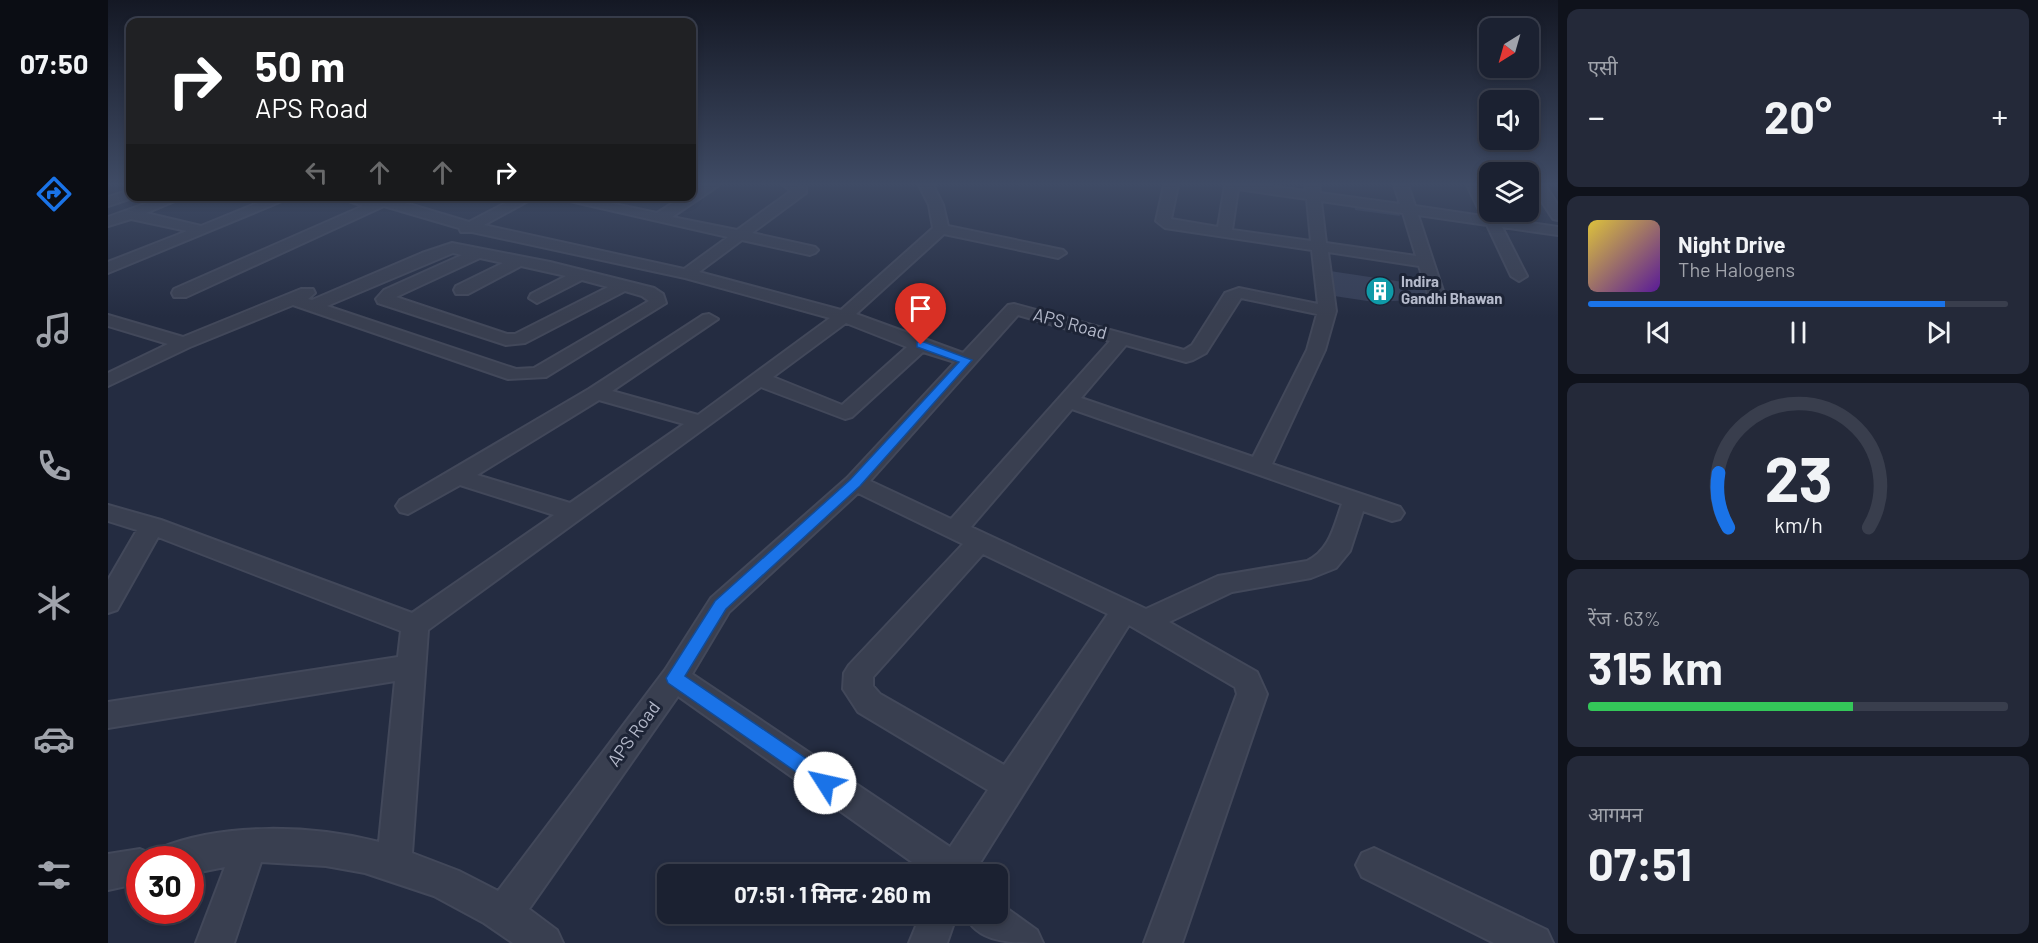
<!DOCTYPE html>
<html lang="hi">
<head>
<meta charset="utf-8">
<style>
	:root { --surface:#1b2131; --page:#242939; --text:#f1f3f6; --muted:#a0a3ab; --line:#393e4d; --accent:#1a73e8 }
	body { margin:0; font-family:Barlow,"Noto Sans Devanagari",sans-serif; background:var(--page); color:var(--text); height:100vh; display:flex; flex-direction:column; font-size:22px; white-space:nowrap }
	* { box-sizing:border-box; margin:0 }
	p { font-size:20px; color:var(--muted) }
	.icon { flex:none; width:33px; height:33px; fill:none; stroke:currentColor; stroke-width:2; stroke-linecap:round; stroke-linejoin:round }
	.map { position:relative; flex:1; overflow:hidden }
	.panel { display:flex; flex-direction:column; gap:9px; padding:9px; background:#0f121b; width:480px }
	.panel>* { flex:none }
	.top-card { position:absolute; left:18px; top:18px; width:570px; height:183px; border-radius:12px; box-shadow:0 3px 9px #0003,0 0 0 2px var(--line); background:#202124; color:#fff; overflow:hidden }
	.needle { width:39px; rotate:217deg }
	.controls { position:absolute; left:1371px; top:18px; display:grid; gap:12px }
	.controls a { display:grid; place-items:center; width:60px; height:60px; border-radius:12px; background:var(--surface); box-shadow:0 3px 9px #0003,0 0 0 2px var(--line); font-size:30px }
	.speed { position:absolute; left:18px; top:846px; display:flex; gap:12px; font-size:30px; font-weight:700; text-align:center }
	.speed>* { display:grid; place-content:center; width:78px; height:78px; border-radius:50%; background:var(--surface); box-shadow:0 3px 9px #0003,0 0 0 2px var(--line); line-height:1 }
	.speed .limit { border:9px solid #d22; background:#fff; color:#111 }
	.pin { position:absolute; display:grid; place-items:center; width:51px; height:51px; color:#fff; margin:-62px -26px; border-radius:50% 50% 50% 0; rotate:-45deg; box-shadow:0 0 6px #0007 }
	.pin .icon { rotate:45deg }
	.me { position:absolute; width:66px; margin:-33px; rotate:305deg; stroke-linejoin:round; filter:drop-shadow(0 0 4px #0008) }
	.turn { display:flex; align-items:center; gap:21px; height:126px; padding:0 30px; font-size:27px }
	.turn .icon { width:78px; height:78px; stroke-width:2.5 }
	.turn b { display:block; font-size:42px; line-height:51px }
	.lanes { display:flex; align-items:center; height:57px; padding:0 30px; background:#0003; justify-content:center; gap:30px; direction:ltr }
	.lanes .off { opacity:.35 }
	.big { font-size:45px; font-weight:700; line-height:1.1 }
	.panel .widget { flex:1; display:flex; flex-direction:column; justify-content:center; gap:9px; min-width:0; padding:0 21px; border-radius:12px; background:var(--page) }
	.panel .dial { align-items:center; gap:0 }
	.dial svg { height:156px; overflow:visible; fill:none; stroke:var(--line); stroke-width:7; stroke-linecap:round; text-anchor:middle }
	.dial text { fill:var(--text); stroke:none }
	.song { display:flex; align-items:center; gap:18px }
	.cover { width:72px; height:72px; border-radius:9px; background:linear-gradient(135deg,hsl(50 70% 55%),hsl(270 70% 35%)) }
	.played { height:6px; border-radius:3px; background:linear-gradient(90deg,var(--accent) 85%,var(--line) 85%) }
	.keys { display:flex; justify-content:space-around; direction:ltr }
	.heat { display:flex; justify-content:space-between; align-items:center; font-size:33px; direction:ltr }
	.charge { height:9px; border-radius:4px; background:linear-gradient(90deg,#34c759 63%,var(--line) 0) }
	.trip { position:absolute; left:549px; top:864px; width:351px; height:60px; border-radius:12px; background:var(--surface); box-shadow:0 3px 9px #0003,0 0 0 2px var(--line); font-weight:700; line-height:60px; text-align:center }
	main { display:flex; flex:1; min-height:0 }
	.menu { display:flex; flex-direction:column; width:108px; justify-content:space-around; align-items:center; background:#0b0d14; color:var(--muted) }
	.menu .icon { width:42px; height:42px }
	.menu .active { color:var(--accent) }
	.menu b { font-size:27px; color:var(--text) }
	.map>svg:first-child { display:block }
	.building { fill:#363f57 }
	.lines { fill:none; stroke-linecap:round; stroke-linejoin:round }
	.minor-casing { stroke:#42485a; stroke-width:4 }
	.minor { fill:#393f50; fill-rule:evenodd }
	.route { fill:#1a73e8; stroke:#114b97; stroke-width:1.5 }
	.labels { text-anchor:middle; stroke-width:6; stroke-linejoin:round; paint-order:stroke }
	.far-poi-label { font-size:15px; font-weight:bold; fill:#b5bacb; stroke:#1d2436; text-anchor:start }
	.street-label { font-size:18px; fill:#b5bacb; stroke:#1d2436 }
</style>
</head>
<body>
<main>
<nav class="menu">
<b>07:50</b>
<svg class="icon active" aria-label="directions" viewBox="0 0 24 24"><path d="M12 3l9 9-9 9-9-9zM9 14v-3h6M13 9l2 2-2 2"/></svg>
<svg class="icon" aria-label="music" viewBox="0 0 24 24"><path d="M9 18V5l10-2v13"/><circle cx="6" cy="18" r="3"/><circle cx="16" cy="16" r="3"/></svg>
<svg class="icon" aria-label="phone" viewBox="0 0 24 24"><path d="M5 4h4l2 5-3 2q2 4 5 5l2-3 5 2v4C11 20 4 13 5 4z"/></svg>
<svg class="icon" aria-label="climate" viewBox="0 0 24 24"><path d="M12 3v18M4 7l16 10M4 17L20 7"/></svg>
<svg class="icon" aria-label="car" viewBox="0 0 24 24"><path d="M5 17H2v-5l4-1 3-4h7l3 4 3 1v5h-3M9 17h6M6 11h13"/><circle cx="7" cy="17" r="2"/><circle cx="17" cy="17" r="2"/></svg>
<svg class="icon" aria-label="filters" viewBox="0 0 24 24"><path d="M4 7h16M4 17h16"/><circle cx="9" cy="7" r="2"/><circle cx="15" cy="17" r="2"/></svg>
</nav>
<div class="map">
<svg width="1450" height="943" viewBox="0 0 1450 943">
	<rect width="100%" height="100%" fill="#242c41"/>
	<!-- building -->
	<g class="building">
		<polygon points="1246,204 1290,210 1292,216 1247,210"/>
		<polygon points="1222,271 1315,285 1324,299 1266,302 1226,296"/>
	</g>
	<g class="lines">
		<!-- minor casing -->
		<g class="minor-casing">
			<g id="minor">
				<path d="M595,185H611L564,217L629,230L683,191L675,185L698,187V193L644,233L707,247L710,250L707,253L702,255L634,240L591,272L733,310L825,228L821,205L811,185H825L835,205L840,226L955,250L958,253L950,258L836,234L748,314L855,353L900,305L906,304L1076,350L1084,345L1117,293L1131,288L1210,304L1204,250L1057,228L1048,221L1056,185H1070L1063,219L1110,227L1117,185H1155L1198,191L1197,185H1211L1212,193L1292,204L1286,185H1300L1307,206L1374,216L1359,185H1373L1382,202V212H1386L1389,218L1450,227V235L1394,227L1419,276L1411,281L1403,276L1379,225L1310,215L1336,294L1328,299L1320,294L1311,266L1220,252L1228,311L1217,350L1164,464L1292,507L1296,513L1292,519L1284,521L1255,511L1242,551L1228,568L1203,578L1124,592L1061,622L1149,672L1159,694L1074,943H1036L1129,694L1127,687L1021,625L865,874H821L570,696L421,909L449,930L455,943H405L376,923L326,896L257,873L218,866L153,862L126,943H88L117,867L82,874V860H32V883L0,890V854L32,849L44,854L47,859L52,848C116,822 205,825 271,842L287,681L0,728V702L290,657L293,631L50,537L9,610L0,613V580L29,530L0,521V505L53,520L304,613L446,515L352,485L300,514L292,512L288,506L292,500L481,389L595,315L601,314L610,319L504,391L590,415L722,318L577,278L364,232H353L351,228L276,206L78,297H66L64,293L66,289L255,206L227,196H274L361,222L411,196H429L376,225L576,269L620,237L440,196H468L549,213L576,196H584V192ZM1130,189L1199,199L1203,241L1124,230ZM1213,201L1295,213L1308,256L1218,243ZM1133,298L1209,314L1199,350L1145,457L973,398L1018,345L1078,362L1085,360L1098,353ZM910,315L1002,341L843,519L762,481ZM738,323L799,347L734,405L665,377ZM815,352L847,362L739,478L603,598L557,670L390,891L351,871L304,853L320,630L653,387L737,419L744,417ZM491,400L576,424L462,503L369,475ZM964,409L1234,504C1226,526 1222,550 1199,561L1110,576L1038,609L863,527ZM750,493L855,544L741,665L736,673L735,689L750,712L880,790L842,847L584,674L621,612ZM875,554L1000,614L896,765L772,694L765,686V677Z"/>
				<polygon points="1423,185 1437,185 1450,205 1450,220 1445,219"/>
				<polygon points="22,190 22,196 27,197 0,206 0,197"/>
				<polygon points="59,196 79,196 38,213 93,226 167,196 186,196 0,273 0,262 79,231 23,219 0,226 0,217"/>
				<path d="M344,243L442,262L546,288L555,294L558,303L438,377L400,379L185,305L82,347L0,386V373L60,344L0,326V315L75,337L193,289H205L207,293L200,299L204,300L314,253ZM345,253L354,255L276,290L268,299L270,303L398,345L417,343L517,291L534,296L541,301L426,368L408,369L219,306ZM372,258L395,263L348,286L346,290L348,294H360L413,266L458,276L423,294L421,298L429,303L474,280L500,287L407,334H399L288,297Z"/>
				<polygon points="1266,848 1439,930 1445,943 1386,943 1254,877 1248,865 1254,853"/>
				<path d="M890,902L929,930L935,943C904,943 868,943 857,914H890Z"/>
				<polygon points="813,914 849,914 839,943 801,943"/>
			</g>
		</g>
		<!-- minor -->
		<use href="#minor" class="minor"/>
	</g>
	<!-- sky -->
	<linearGradient id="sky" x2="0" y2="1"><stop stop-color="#141824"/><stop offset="0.58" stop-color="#3f4b65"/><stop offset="1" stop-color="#3f4b65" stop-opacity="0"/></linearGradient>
	<rect width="1450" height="317" fill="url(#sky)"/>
	<!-- route -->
	<polygon class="route" points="809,342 816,342 864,360 752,486 618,609 577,676 724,776 727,783 724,789 717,792 560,683 558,678 607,601 742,480 851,362 809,347"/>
	<!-- icons -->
	<defs>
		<g id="building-disc" transform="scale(1.5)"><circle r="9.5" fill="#0f9aa8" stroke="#1d2436"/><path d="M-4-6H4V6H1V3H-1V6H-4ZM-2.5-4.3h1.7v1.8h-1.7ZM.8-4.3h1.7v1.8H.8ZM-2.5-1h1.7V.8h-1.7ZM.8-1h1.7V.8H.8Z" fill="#fff"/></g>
	</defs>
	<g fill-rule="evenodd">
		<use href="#building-disc" x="1272" y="291"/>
	</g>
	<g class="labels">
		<!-- far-poi labels -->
		<g class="far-poi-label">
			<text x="1293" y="287">Indira<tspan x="1293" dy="17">Gandhi Bhawan</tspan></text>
		</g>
		<!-- street labels -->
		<g class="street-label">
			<text transform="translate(962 324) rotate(15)" y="6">APS Road</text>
			<text transform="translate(526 734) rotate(-54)" y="6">APS Road</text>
		</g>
	</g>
</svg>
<div class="controls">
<a><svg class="needle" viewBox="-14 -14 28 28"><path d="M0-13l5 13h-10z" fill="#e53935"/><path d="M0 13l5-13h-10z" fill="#a0a3ab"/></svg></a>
<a><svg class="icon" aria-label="sound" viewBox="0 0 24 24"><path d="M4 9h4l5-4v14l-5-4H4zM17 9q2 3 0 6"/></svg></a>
<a><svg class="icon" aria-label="layers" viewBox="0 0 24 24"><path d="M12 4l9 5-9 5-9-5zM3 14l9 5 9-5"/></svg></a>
</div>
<div class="speed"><div class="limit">30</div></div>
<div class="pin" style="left:813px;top:345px;background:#d93025"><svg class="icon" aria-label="arrive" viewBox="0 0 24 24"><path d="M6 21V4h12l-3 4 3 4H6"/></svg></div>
<svg class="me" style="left:717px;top:783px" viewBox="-20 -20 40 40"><circle r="19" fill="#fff"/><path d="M0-13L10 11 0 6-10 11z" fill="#1a73e8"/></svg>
<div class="trip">07:51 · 1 मिनट · 260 m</div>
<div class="top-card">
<div class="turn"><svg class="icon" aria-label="right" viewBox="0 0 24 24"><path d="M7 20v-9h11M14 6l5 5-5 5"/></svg><div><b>50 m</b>APS Road</div></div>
<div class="lanes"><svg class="icon off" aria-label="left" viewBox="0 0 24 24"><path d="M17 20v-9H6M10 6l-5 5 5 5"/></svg><svg class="icon off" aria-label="ahead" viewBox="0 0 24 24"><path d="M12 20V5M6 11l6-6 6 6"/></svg><svg class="icon off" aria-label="ahead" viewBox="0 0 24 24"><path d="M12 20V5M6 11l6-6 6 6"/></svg><svg class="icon" aria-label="right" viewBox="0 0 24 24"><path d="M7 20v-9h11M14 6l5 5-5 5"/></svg></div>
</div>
</div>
<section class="panel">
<div class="widget"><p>एसी</p>
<div class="heat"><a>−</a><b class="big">20°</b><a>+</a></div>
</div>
<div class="widget">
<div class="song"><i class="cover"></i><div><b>Night Drive</b><p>The Halogens</p></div></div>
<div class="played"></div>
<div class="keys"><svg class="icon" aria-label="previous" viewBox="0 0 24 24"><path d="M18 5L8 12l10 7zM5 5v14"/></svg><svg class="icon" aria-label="pause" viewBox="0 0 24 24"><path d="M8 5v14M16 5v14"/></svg><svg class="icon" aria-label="next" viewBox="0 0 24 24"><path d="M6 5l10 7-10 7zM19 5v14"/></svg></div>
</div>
<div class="widget dial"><svg viewBox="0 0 100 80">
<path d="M14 69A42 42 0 1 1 86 69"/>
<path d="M14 69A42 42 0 0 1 9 41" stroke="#1a73e8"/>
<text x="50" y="56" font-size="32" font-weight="700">23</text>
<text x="50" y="72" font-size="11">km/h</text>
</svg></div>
<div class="widget"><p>रेंज · 63%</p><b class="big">315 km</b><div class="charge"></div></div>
<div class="widget"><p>आगमन</p><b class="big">07:51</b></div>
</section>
</main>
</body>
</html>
